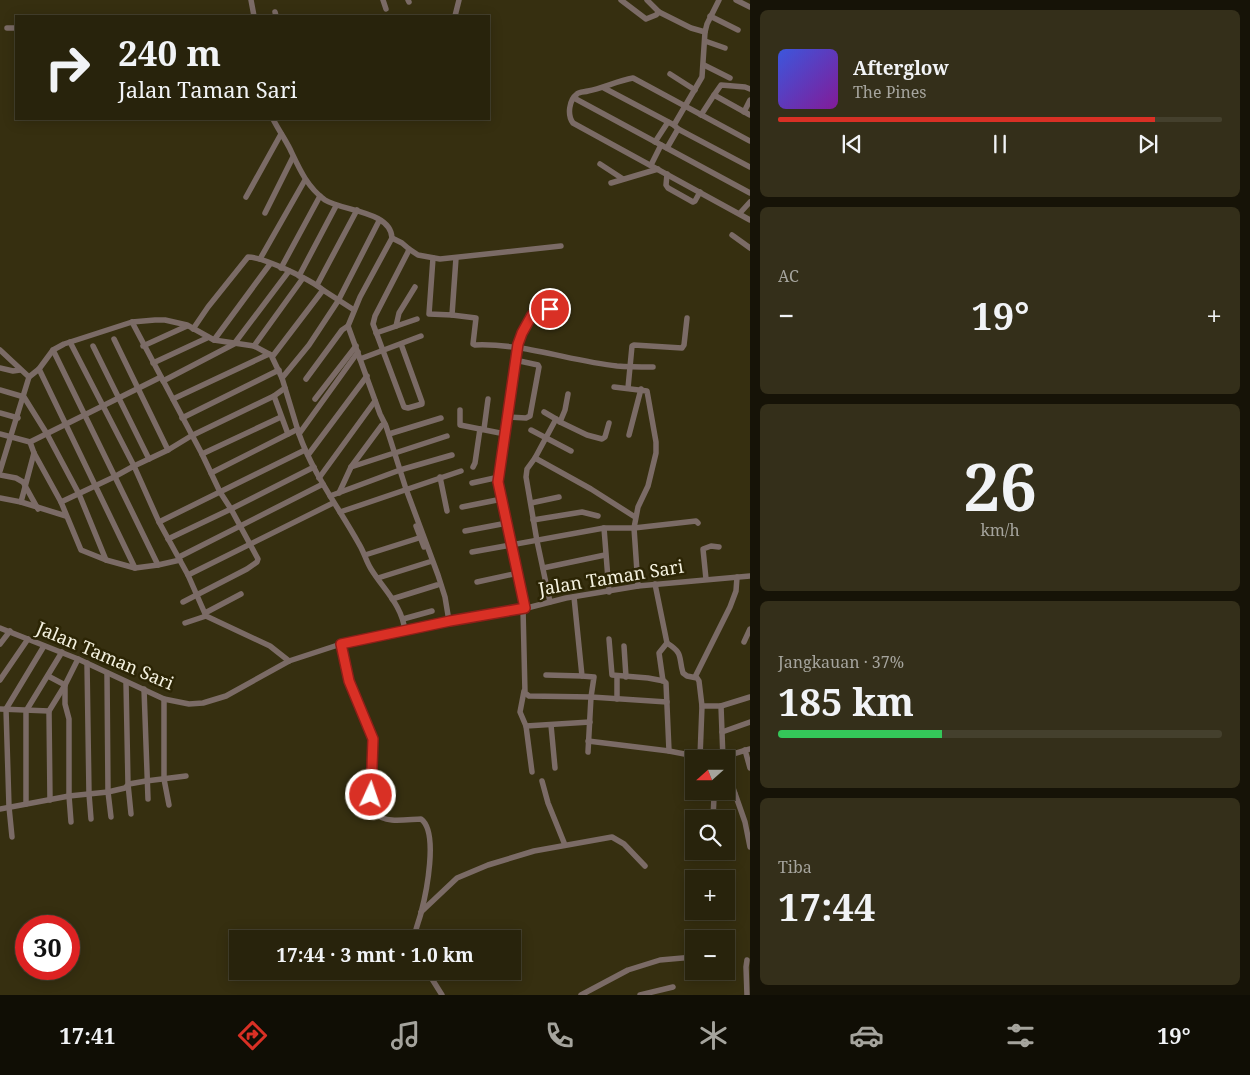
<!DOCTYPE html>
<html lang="id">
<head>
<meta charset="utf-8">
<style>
	:root { --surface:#28230c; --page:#342f1a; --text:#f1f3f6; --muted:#a5a49d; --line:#44402d; --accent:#d93025 }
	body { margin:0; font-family:"Noto Serif",serif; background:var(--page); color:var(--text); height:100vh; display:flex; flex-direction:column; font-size:19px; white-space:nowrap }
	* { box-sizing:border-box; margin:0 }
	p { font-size:16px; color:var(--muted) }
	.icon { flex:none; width:28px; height:28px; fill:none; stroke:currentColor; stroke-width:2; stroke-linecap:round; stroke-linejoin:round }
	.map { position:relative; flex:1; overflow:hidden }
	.drawer { display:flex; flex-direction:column; gap:10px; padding:10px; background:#161307; width:500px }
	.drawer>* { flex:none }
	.top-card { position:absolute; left:15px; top:15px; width:475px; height:105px; border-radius:0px; box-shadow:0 2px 12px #0003,0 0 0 1px var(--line); background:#28230c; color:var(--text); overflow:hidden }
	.needle { width:32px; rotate:249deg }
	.controls { position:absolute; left:685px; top:750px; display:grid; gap:10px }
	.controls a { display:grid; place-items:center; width:50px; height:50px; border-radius:0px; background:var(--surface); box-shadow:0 2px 12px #0003,0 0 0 1px var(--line); font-size:25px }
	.speed { position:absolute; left:15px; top:915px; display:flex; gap:10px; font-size:25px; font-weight:700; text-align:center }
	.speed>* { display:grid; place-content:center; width:65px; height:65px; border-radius:50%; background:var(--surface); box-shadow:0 2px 12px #0003,0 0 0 1px var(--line); line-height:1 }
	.speed .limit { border:8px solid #d22; background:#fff; color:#111 }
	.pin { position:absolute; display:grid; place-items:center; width:42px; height:42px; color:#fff; margin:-21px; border:2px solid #fff; border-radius:50%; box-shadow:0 1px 5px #0007 }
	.me { position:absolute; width:55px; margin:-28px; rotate:3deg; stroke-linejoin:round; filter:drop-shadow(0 0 4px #0008) }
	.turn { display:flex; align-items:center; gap:18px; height:105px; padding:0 20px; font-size:22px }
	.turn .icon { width:65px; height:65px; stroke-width:2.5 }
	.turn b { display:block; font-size:35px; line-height:42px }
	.big { font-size:38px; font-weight:700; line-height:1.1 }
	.drawer .card { flex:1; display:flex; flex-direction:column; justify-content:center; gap:8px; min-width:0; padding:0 18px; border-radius:8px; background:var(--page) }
	.drawer .dial { align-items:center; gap:0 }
	.dial b { font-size:65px; line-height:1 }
	.song { display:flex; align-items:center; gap:15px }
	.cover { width:60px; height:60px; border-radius:8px; background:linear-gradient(135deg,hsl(230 70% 55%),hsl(290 70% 35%)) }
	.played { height:5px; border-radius:2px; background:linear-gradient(90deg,var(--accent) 85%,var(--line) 85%) }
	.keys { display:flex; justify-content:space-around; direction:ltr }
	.heat { display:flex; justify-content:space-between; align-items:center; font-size:28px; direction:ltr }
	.charge { height:8px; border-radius:4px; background:linear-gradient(90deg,#34c759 37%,var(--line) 0) }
	.trip { position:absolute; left:229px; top:930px; width:292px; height:50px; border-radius:0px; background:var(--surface); box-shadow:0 2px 12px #0003,0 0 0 1px var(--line); font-weight:700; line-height:50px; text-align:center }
	.tabs { display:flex; height:80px; justify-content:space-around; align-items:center; background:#100e05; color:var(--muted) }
	.tabs .icon { width:35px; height:35px }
	.tabs .on { color:var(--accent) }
	.tabs b { font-size:22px; color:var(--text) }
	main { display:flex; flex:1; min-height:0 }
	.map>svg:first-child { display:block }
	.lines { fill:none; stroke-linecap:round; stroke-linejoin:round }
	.minor { stroke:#7b6b66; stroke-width:5.5 }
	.route-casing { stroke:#8d1f18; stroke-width:12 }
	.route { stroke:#d93025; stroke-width:9 }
	.labels { text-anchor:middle; stroke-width:5; stroke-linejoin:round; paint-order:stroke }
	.street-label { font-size:18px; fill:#f4f1df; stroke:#2c2505 }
</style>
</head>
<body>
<main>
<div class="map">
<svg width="750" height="995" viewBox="0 0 750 995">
	<rect width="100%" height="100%" fill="#362f10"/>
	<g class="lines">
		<!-- minor -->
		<g class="minor">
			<polyline points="251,0 254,16"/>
			<polyline points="383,0 386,9"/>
			<polyline points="408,0 409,2"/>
			<polyline points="621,0 646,19 656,15 659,12 691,28 705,32"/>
			<polyline points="647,0 659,12"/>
			<polyline points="736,0 750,7"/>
			<polyline points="275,12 276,16"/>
			<polyline points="455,16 459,0"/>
			<polyline points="710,16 738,30"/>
			<polyline points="7,28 16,28"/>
			<polyline points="705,41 725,48"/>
			<polyline points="704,65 730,78"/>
			<polyline points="670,74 695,90"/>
			<polyline points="604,88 674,125 678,129 750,167"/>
			<polyline points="714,95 721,85 745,87 750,89"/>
			<polyline points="574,98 750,193"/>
			<polyline points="744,112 750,100"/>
			<polyline points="701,115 714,95 750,115"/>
			<path d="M273,119C278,129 285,139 290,149C299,168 307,187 325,200C342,211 391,211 392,238L360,297L348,326L380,414L386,426L406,489L438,575L445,597L449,621"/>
			<polyline points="674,125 702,77 705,32 707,24 719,0"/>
			<path d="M750,141L633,78C617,81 603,88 588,91C584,92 579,92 577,94C569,100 567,115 573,123L750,220"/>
			<polyline points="655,142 668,122"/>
			<polyline points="667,148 678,129"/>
			<polyline points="600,164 623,179"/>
			<polyline points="651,165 661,145"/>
			<polyline points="667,174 666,185 668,188 693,202 695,201 700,192"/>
			<polyline points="611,183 658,169"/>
			<polyline points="246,197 281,134"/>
			<polyline points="265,213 293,157"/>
			<polyline points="740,213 750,202"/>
			<polyline points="732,235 750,248"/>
			<polyline points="392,238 402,243 409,249 408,252 375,316 373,324 404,407 408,408 422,404 422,402 401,344"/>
			<polyline points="409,249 418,255 440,259 561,246"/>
			<polyline points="433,258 429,314 452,315 456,258"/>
			<polyline points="260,259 305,180"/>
			<polyline points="281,268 320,196"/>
			<polyline points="299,276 336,206"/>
			<polyline points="317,285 357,210"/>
			<path d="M452,315L476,318L473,344L475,345C523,343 570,361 617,366C629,367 641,367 653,367"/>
			<polyline points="132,322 202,454 220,492 231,509 258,559 257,562 247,569 183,602"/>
			<polyline points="396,326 399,313 415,287"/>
			<path d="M193,329L208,307L248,257C264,257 311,280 323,290"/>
			<polyline points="376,333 417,319"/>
			<polyline points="114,339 168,450"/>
			<polyline points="214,340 270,264"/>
			<polyline points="70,342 134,466 168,450 191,436 274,396 285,388"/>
			<polyline points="93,346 149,459"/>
			<polyline points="143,346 187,326"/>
			<polyline points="254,346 303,278"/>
			<polyline points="0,350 29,377"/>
			<polyline points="53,350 158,565"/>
			<path d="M358,352L299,434C313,474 339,508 359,544C364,552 366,561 371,569C384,590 402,605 405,631"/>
			<polyline points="360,359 421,336"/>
			<polyline points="153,363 207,338"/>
			<polyline points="0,368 13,371 20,370"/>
			<polyline points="39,369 135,568 158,565 180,560"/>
			<polyline points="282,378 309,345 338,301 379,221"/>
			<polyline points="306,379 342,330 348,326"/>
			<polyline points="163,381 234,344 289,271"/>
			<polyline points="614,387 647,391 656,442 656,453 648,486 638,507 634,528 638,586"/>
			<polyline points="628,388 632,346 634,345 682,348 684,345 687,318"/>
			<polyline points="0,390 24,397 47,434 79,494 106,560"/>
			<polyline points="274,396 288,434"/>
			<polyline points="173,399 269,354 271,355"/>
			<polyline points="315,399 356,346"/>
			<polyline points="460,410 460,425 480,429"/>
			<polyline points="544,412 556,419"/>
			<polyline points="0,413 18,418"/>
			<polyline points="508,417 526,418 530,416 539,367 538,365 515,360"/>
			<polyline points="182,418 279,370"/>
			<polyline points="560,422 587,435 602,439 605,437 609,423"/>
			<polyline points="484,429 488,399"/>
			<polyline points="531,430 571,451"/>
			<polyline points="0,434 30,442 161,377"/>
			<polyline points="299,434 282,378 272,357 323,290 354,310"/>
			<polyline points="389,434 441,418"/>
			<polyline points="629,435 641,389"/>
			<polyline points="30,442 34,453 61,502 81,550 106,560 135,568"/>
			<polyline points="395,453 447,436"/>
			<polyline points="202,454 281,417"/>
			<polyline points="308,455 367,376"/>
			<polyline points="535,458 556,419 560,422 565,410 568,394"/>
			<polyline points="351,467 391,454"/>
			<polyline points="473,467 475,463 480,429 505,434"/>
			<polyline points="0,471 29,377 39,369 53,350 64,344 132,322 155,320 165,320 187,325 214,340 254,346 269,354"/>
			<polyline points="211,473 298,429"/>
			<polyline points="0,475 16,478 23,482 38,509"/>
			<polyline points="440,477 447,511"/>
			<polyline points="319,478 375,401"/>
			<polyline points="472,483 499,477"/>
			<polyline points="339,493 351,467 382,425 385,424"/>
			<polyline points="330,496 400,470 452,455"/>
			<polyline points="0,498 21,502 66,516"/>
			<polyline points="21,502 34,453"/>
			<polyline points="61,502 114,477 134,466 159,522 188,575 206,616 270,646 289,661"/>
			<polyline points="531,503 559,497"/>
			<polyline points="462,507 502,499"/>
			<polyline points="340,512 461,471"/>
			<polyline points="533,520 582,512 598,516"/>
			<polyline points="159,522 305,450"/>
			<polyline points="416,526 424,547"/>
			<polyline points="604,528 609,592"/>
			<polyline points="465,531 507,523"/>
			<polyline points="168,539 231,509 314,467"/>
			<polyline points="472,552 604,528 634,528 696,521 698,523"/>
			<polyline points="365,555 422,537"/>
			<polyline points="179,557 323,484"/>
			<polyline points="543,568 605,555"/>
			<polyline points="188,575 333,503"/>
			<polyline points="378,578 429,562"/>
			<polyline points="706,579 703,549 711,546 719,547"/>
			<polyline points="477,582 518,573"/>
			<path d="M655,584L667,643C684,654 678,656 683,673L687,676L697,678L699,681L702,706L700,757"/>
			<polyline points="392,599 437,585"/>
			<polyline points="550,602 537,541 526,477 527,469 535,458 591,489 635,517"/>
			<polyline points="525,608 498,482 517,344 522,333 532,315 550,309"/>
			<polyline points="523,609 525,693 529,696 591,697 594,677 582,676 574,597"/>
			<polyline points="205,613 241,594"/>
			<polyline points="403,619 432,611"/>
			<polyline points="185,623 206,616"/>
			<polyline points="0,628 78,659 164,699 189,704 203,703 226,696 289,661 341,644 449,621 523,609 566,598 638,586 750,576"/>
			<polyline points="609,639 612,675 648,678 664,681 666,683 669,751"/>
			<polyline points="744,642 750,629"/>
			<polyline points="0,644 10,631"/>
			<path d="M341,644C343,657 345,670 349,682C356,700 368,720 373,738C378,760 363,795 377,814C384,824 410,819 421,819C439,832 426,894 421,913C419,921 415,930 414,939"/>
			<polyline points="624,646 626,677"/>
			<polyline points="87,663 89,794 91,819"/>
			<polyline points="107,673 108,792 111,817"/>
			<polyline points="546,675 582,676"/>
			<polyline points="48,676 65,685"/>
			<polyline points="695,677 730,607 736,591 737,577"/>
			<polyline points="0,680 28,639"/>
			<polyline points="663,681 659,653 667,643"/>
			<polyline points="126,682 128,784 131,814"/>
			<polyline points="65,685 65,704 69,719 69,796 71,822"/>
			<polyline points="144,689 148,799"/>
			<polyline points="524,691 520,712 526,726 532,772"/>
			<polyline points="164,699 164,779 169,805"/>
			<polyline points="617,699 617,676"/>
			<polyline points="702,706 721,706 750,697"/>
			<polyline points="721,706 723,759"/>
			<polyline points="0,709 49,711"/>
			<polyline points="551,725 555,768"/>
			<polyline points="526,726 590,722"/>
			<polyline points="722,732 750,722"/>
			<polyline points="588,741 669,751 700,757 723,757 750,749"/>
			<polyline points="745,750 750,768"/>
			<polyline points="588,752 591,697 667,702"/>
			<polyline points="726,768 745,822 750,847"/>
			<polyline points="687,778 694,778"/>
			<polyline points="542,781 548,803 565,845"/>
			<polyline points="50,800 49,711 65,685 78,659"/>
			<polyline points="26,804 26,711 62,652"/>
			<polyline points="0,809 69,796 108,792 125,788 129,784 146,781 186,776"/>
			<polyline points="713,819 714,797 735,794"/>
			<polyline points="12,837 9,807 6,709 44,646"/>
			<polyline points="421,912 457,878 488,865 534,851 612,837 624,844 645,866"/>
			<polyline points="427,971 442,995"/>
			<polyline points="581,995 628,970 660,960 694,957"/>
			<polyline points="640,995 673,987"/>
			<polyline points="747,995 746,967 747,960"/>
		</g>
	</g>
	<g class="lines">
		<!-- route casing -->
		<g class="route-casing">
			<polyline id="route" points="371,795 373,739 349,681 341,644 450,621 525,608 498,482 518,344 522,333 532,315 550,309"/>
		</g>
		<!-- route -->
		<use href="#route" class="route"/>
	</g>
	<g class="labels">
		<!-- street labels -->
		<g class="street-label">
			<text transform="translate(611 578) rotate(-9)" y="6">Jalan Taman Sari</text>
			<text transform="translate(105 656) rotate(23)" y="6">Jalan Taman Sari</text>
		</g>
	</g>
</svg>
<div class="controls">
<a><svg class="needle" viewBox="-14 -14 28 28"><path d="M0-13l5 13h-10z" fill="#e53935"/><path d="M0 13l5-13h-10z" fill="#a5a49d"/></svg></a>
<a><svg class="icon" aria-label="search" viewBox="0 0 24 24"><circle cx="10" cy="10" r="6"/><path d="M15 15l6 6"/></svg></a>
<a>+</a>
<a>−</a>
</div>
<div class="speed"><div class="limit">30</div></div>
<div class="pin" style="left:550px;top:309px;background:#d93025"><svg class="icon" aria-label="arrive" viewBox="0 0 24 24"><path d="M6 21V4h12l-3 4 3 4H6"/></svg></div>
<svg class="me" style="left:371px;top:795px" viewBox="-20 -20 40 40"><circle r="17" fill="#d93025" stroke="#fff" stroke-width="3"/><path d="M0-11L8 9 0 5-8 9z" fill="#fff"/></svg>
<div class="trip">17:44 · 3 mnt · 1.0 km</div>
<div class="top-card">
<div class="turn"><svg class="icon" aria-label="right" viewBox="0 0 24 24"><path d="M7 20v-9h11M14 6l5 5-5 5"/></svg><div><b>240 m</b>Jalan Taman Sari</div></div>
</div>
</div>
<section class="drawer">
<div class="card">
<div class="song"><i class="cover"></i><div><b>Afterglow</b><p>The Pines</p></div></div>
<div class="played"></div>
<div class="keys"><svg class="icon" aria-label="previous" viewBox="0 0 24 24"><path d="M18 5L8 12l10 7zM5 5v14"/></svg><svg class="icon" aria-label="pause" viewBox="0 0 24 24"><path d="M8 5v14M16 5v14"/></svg><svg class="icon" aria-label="next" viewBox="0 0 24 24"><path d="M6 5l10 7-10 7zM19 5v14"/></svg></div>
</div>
<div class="card"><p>AC</p>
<div class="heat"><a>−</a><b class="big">19°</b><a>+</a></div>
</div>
<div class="card dial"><b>26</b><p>km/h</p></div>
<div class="card"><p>Jangkauan · 37%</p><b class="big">185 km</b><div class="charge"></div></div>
<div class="card"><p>Tiba</p><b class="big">17:44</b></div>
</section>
</main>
<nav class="tabs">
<b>17:41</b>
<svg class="icon on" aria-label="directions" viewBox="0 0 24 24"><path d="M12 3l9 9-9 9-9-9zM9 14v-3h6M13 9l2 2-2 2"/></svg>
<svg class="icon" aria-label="music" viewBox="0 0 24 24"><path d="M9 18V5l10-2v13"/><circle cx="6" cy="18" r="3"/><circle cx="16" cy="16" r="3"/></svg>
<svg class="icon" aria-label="phone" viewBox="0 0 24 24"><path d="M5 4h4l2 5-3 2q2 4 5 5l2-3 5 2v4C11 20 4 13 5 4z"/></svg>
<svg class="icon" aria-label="climate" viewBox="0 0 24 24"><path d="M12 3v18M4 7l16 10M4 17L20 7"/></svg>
<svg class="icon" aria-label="car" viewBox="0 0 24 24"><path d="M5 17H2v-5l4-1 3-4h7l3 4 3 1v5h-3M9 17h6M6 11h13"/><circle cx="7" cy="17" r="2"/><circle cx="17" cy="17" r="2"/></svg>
<svg class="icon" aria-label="filters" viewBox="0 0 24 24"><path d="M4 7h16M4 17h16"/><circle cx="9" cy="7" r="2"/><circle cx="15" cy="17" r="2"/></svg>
<b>19°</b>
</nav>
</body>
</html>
